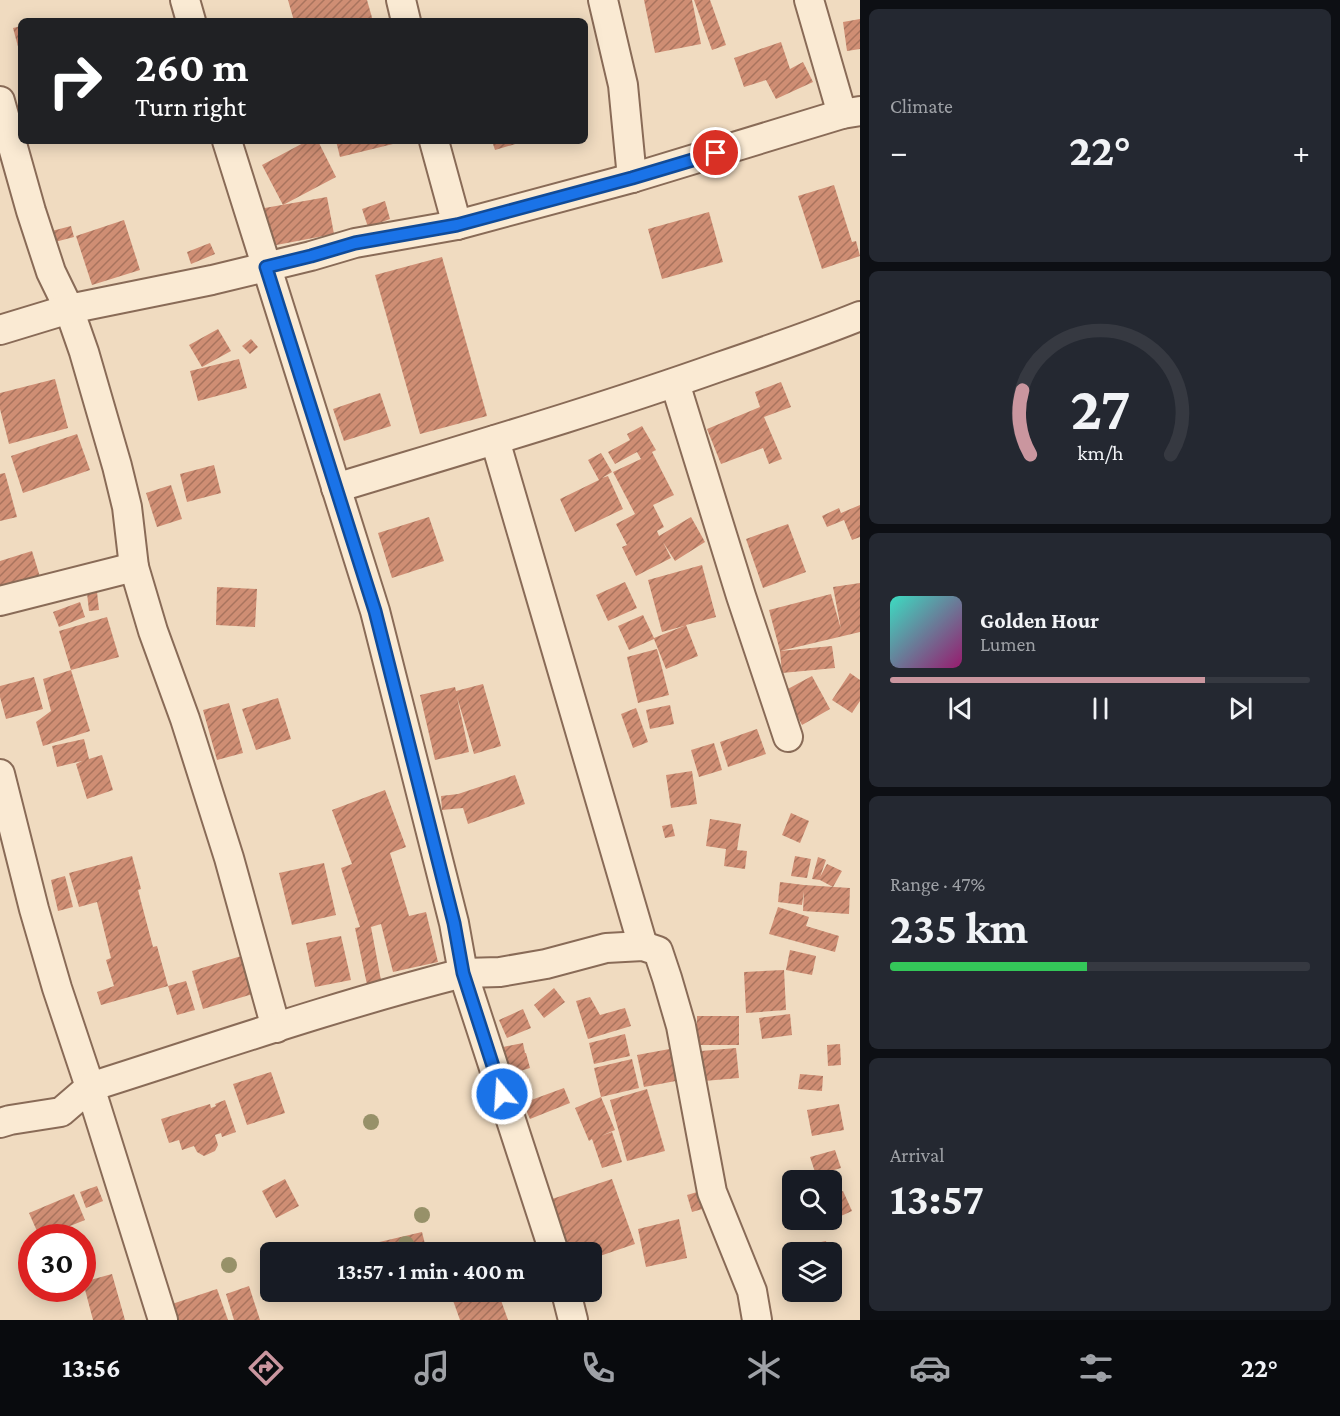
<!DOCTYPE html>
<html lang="en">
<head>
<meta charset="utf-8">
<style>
	:root { --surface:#171b24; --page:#242831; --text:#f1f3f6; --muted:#9ea1a6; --line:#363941; --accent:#ca969f }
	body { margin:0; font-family:"Crimson Pro",serif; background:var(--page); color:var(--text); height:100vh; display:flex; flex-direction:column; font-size:22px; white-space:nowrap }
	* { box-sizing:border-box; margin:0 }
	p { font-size:20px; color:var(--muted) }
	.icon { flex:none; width:33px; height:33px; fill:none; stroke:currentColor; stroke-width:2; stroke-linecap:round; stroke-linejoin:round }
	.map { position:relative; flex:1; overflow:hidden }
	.panel { display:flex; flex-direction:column; gap:9px; padding:9px; background:#0d0f14; width:480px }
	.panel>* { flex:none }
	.top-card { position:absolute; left:18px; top:18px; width:570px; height:126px; border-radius:9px; box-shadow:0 3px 15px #0003; background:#202124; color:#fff; overflow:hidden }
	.fabs { position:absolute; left:782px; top:1170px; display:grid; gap:12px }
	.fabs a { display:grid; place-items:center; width:60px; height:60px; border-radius:9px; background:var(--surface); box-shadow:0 3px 15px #0003; font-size:30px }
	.speed { position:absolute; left:18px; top:1224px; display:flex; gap:12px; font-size:30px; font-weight:700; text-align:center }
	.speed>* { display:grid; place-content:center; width:78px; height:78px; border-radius:50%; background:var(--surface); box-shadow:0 3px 15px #0003; line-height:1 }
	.speed .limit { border:9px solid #d22; background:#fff; color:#111 }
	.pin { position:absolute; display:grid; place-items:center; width:51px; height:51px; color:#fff; margin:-26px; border:3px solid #fff; border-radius:50%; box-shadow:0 2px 6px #0007 }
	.me { position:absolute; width:66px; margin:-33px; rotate:342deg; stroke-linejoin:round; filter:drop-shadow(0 0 4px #0008) }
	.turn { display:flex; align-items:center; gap:21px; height:126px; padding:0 18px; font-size:27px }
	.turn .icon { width:78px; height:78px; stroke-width:2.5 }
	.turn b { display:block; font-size:42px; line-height:51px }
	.big { font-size:45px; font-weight:700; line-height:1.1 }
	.panel .tile { flex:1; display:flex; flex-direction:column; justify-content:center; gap:9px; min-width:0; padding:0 21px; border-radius:9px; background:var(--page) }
	.panel .dial { align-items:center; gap:0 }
	.dial svg { height:156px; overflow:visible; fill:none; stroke:var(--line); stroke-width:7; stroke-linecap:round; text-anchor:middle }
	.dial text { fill:var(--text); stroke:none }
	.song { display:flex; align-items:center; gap:18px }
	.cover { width:72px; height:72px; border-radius:9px; background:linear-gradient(135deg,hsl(170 70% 55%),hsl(320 70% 35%)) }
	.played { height:6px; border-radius:3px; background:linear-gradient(90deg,var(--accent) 75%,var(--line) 75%) }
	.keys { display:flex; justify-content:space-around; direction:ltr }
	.heat { display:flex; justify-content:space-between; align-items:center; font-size:33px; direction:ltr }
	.charge { height:9px; border-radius:4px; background:linear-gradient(90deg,#34c759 47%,var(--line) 0) }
	.trip { position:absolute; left:260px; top:1242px; width:342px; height:60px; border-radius:9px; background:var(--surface); box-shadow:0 3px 15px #0003; font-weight:700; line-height:60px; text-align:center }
	.menu { display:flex; height:96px; justify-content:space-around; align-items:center; background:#090b0e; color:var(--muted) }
	.menu .icon { width:42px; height:42px }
	.menu .active { color:var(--accent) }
	.menu b { font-size:27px; color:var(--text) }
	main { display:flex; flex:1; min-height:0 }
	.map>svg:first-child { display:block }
	.building { fill:url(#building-hatch) }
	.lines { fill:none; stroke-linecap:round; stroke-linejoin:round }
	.minor-casing { stroke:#896b57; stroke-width:32 }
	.minor { stroke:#faead3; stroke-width:28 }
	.tree { fill:#979169 }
	.route-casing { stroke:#114b97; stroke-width:15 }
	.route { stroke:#1a73e8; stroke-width:10 }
</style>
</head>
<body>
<main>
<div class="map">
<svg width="860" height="1320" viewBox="0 0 860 1320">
	<defs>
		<pattern id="building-hatch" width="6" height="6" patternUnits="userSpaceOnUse" patternTransform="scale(1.5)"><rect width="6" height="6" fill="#cf8e74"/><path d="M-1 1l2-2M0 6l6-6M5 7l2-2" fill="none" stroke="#a9745e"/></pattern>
	</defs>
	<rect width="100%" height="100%" fill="#f0dbc0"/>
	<!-- building -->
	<g class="building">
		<polygon points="288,0 367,0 373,21 294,21"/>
		<polygon points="644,0 692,0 701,44 655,53"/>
		<polygon points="694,0 710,0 726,45 712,50"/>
		<polygon points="860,19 860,49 847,51 843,22"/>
		<polygon points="21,26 21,54 20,54 13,28"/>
		<polygon points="781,42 790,69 803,62 813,82 776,99 766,80 744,87 734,58"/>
		<polygon points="307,141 318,141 336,177 283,205 262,165"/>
		<polygon points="336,141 393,141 393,144 340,157"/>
		<polygon points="492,141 522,141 522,142 495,150"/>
		<polygon points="834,185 852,242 856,241 860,256 822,269 798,196"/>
		<polygon points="327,197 334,234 266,247 259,209"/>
		<polygon points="385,201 390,219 368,227 362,209"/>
		<polygon points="709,212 723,262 662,279 648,229"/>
		<polygon points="124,220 140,270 92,285 76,236"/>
		<polygon points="71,226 74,237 51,243 48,232"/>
		<polygon points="210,243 215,254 191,264 187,252"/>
		<polygon points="442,257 487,416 420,434 375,275"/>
		<polygon points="218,329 231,351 202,367 189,345"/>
		<polygon points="251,339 258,347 250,354 242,346"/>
		<polygon points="239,359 247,388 198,401 190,371"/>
		<polygon points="55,379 68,428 9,444 0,409 0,393"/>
		<polygon points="781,382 791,407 764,417 782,459 769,464 763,448 721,464 707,429 760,407 755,392"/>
		<polygon points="380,393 391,426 344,441 333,409"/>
		<polygon points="642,426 656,450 652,452 674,495 653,505 664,527 657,531 659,536 691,517 705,542 675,561 663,542 671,558 636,576 622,547 627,545 616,524 635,514 613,472 641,459 637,452 615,464 608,452 630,440 627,434"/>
		<polygon points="77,434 90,470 23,493 11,456"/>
		<polygon points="601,453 612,472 602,478 608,476 623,509 575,532 560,499 599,480 588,460"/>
		<polygon points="214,465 221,493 187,502 180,474"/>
		<polygon points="5,473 17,517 0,521 0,474"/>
		<polygon points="171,485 182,519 157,527 146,493"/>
		<polygon points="860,505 860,537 852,540 844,520 827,527 822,516 839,508 841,513"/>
		<polygon points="429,517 444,561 392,578 378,533"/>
		<polygon points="788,524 806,572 763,588 746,539"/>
		<polygon points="32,551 41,580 0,594 0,561"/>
		<polygon points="702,565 716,617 686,625 698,656 666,669 654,639 629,650 618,626 643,615 654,638 684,626 662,632 648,580"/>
		<polygon points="625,582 637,608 608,621 596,595"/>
		<polygon points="860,583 860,632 780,651 832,646 835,668 782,673 780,651 769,610 831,594 841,629 833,587"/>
		<polygon points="217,587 257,589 255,627 216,625"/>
		<polygon points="97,592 99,610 89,611 87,593"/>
		<polygon points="80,602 85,617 59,627 53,612"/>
		<polygon points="107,617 119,657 71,670 59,631"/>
		<polygon points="657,649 669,695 638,703 627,657"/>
		<polygon points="71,670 90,731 43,746 36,722 51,711 43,679"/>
		<polygon points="850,673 860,680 860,701 852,713 832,700"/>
		<polygon points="812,676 830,709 802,725 784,691"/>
		<polygon points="34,677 43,709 6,719 0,697 0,686"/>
		<polygon points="483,684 501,746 474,754 457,697 469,752 435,760 420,695 455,687 456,691"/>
		<polygon points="278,698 291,739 256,750 242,709"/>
		<polygon points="229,703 243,753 217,760 203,710"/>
		<polygon points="670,705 674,724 650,729 646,710"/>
		<polygon points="636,708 648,742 633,748 621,714"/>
		<polygon points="757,729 766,754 728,767 720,742"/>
		<polygon points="84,739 89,759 102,755 113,790 87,799 76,764 82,761 57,767 52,746"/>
		<polygon points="714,743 722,770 699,777 691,750"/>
		<polygon points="692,771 697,804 671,808 666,775"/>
		<polygon points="515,775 525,804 468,824 463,808 442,810 441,796 458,794"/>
		<polygon points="385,790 406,847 390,853 409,916 426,912 438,962 393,972 381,924 371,927 383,991 369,994 355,928 360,927 341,868 352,864 332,810"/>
		<polygon points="791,813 809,821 800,843 782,835"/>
		<polygon points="710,819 741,824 737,850 747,851 745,869 724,866 726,849 706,846"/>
		<polygon points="672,824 675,836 665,838 662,826"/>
		<polygon points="132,856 141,889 138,890 153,947 157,946 168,986 186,981 195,1010 177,1015 168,986 101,1005 97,992 114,986 106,960 111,958 97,902 79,907 69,873"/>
		<polygon points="795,856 811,859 807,878 791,876"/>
		<polygon points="818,857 826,860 820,877 827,864 842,871 833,887 820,880 812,879"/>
		<polygon points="324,863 336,915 292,925 279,873"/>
		<polygon points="65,876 73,907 58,911 51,880"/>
		<polygon points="780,882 804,885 850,888 849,914 803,911 804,891 802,905 778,902"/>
		<polygon points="778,907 809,917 806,926 839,936 835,952 769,934"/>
		<polygon points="341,936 351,980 315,987 306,943"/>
		<polygon points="790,950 816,956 812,975 786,970"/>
		<polygon points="248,954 259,992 203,1009 192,971"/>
		<polygon points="784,970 786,1010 746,1013 744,972"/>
		<polygon points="554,988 565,1002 544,1018 534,1005"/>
		<polygon points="590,997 600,1015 625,1008 631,1026 588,1039 576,1001"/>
		<polygon points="523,1009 531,1028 507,1038 499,1020"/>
		<polygon points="790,1014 792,1035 762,1039 759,1018"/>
		<rect x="697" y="1016" width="42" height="29"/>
		<polygon points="625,1034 630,1056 594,1064 589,1043"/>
		<polygon points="523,1043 525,1053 526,1053 530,1068 510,1074 503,1047"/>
		<polygon points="840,1044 841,1065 828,1066 827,1045"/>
		<polygon points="675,1048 681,1080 644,1087 637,1055"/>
		<polygon points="736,1048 739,1078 704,1081 701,1051"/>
		<polygon points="632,1059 639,1088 601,1097 594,1068"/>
		<polygon points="271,1072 285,1113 247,1125 233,1084"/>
		<polygon points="800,1074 823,1076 822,1091 798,1089"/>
		<polygon points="564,1088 570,1103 530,1119 523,1103"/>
		<polygon points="647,1089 665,1151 627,1161 610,1100"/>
		<polygon points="601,1097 615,1130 601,1136 612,1132 622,1162 602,1168 592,1139 589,1141 575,1108"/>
		<polygon points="225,1100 236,1132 222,1137 221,1133 215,1135 218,1145 215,1151 204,1156 197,1152 194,1146 182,1150 179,1140 169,1143 161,1119 210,1104 211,1108 216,1106 215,1104"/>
		<polygon points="839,1104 844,1130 812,1136 807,1110"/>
		<polygon points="835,1150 841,1168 816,1175 810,1157"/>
		<polygon points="285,1179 299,1206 276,1218 262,1191"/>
		<polygon points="612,1179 635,1244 591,1259 591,1252 567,1252 549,1200"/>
		<polygon points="97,1186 103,1201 86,1208 80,1192"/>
		<polygon points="711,1188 716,1205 692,1212 687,1195"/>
		<polygon points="843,1191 852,1211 832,1220 831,1216 831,1197"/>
		<polygon points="74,1194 85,1220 40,1238 29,1213"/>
		<polygon points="679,1219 687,1258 646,1267 638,1229"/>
		<polygon points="422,1232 427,1252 377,1252 375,1243"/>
		<polygon points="826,1241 829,1252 792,1252 791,1272 786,1249"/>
		<polygon points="112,1274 125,1320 93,1320 83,1282"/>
		<polygon points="249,1286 260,1320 234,1320 226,1294"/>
		<polygon points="217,1289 228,1320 171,1320 166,1306"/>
		<polygon points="450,1292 498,1292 508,1320 460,1320"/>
	</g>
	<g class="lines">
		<!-- minor casing -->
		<g class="minor-casing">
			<g id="minor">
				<polyline points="185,0 191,21"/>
				<polyline points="401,0 406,21"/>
				<polyline points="603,0 623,85 632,178"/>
				<polyline points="809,0 842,114"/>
				<polyline points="0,101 31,211 51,272 69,309 84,352 117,466 127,507 134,567 153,631 185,719 229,858 276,1028"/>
				<polyline points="434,141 457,225"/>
				<polyline points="0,330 69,309 212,280 311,256 355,243 457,225 632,178 842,114 860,111"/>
				<polyline points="675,383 741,596 788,737"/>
				<polyline points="495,440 643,946"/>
				<path d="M336,488C464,449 592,412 719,367C766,351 813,335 860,316"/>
				<polyline points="0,601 134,567"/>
				<polyline points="0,774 34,909 57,988 90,1087 61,1112 10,1120 0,1123"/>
				<polyline points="554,1252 463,973 500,972 546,964 606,948 643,946 658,951 667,978 681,1026 712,1192 752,1291 757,1320"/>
				<polyline points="566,1292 573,1320"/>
				<path d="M163,1320L90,1087C213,1048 337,1005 463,973L454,923L375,611L227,141"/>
			</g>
		</g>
		<!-- minor -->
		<use href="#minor" class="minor"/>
	</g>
	<!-- trees -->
	<g class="tree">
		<circle cx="371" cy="1122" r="8"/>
		<circle cx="422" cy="1215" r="8"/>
		<circle cx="406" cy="1244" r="8"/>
		<circle cx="229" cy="1265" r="8"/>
	</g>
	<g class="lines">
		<!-- route casing -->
		<g class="route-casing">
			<polyline id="route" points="502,1094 463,973 454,923 375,611 266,267 311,256 355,243 457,225 632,178 716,153"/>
		</g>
		<!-- route -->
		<use href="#route" class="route"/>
	</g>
</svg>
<div class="fabs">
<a><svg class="icon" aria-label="search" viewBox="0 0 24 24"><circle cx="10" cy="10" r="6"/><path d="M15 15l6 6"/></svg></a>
<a><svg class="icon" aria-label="layers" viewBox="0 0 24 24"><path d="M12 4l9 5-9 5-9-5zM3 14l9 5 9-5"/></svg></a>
</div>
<div class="speed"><div class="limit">30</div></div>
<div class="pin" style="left:716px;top:153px;background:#d93025"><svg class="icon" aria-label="arrive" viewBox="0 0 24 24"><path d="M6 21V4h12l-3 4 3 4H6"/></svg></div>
<svg class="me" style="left:502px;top:1094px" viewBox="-20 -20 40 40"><circle r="17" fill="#1a73e8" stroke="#fff" stroke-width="3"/><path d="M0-11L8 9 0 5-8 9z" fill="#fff"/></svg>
<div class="trip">13:57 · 1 min · 400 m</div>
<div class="top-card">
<div class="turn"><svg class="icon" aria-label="right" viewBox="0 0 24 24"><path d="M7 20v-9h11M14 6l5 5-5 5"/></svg><div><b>260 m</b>Turn right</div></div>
</div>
</div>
<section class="panel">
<div class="tile"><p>Climate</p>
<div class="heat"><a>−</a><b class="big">22°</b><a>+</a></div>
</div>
<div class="tile dial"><svg viewBox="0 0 100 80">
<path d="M14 69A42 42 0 1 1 86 69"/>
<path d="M14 69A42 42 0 0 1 10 36" stroke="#ca969f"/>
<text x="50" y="56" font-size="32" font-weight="700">27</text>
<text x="50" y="72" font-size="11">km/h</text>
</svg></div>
<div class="tile">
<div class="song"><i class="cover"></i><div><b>Golden Hour</b><p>Lumen</p></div></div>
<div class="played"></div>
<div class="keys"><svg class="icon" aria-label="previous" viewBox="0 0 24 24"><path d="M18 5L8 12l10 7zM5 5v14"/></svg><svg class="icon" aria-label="pause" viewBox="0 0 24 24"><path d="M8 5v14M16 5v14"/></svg><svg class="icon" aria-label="next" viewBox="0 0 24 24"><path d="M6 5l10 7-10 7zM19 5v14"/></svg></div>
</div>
<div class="tile"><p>Range · 47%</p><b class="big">235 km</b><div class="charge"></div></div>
<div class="tile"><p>Arrival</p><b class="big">13:57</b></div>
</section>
</main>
<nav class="menu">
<b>13:56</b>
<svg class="icon active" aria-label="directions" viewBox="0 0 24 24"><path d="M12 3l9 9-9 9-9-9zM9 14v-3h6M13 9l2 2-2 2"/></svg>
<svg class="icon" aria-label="music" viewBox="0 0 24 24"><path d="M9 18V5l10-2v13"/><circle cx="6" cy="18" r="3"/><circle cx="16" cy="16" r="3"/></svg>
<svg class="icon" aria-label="phone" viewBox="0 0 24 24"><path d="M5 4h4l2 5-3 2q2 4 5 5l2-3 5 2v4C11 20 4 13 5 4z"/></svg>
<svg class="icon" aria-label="climate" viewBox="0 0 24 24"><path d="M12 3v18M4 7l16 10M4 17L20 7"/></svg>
<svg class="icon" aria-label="car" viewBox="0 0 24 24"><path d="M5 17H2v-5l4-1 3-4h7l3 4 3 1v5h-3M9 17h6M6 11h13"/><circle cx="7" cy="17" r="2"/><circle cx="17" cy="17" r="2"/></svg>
<svg class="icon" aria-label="filters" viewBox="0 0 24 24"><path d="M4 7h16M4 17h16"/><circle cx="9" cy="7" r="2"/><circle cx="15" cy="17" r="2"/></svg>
<b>22°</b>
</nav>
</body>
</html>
